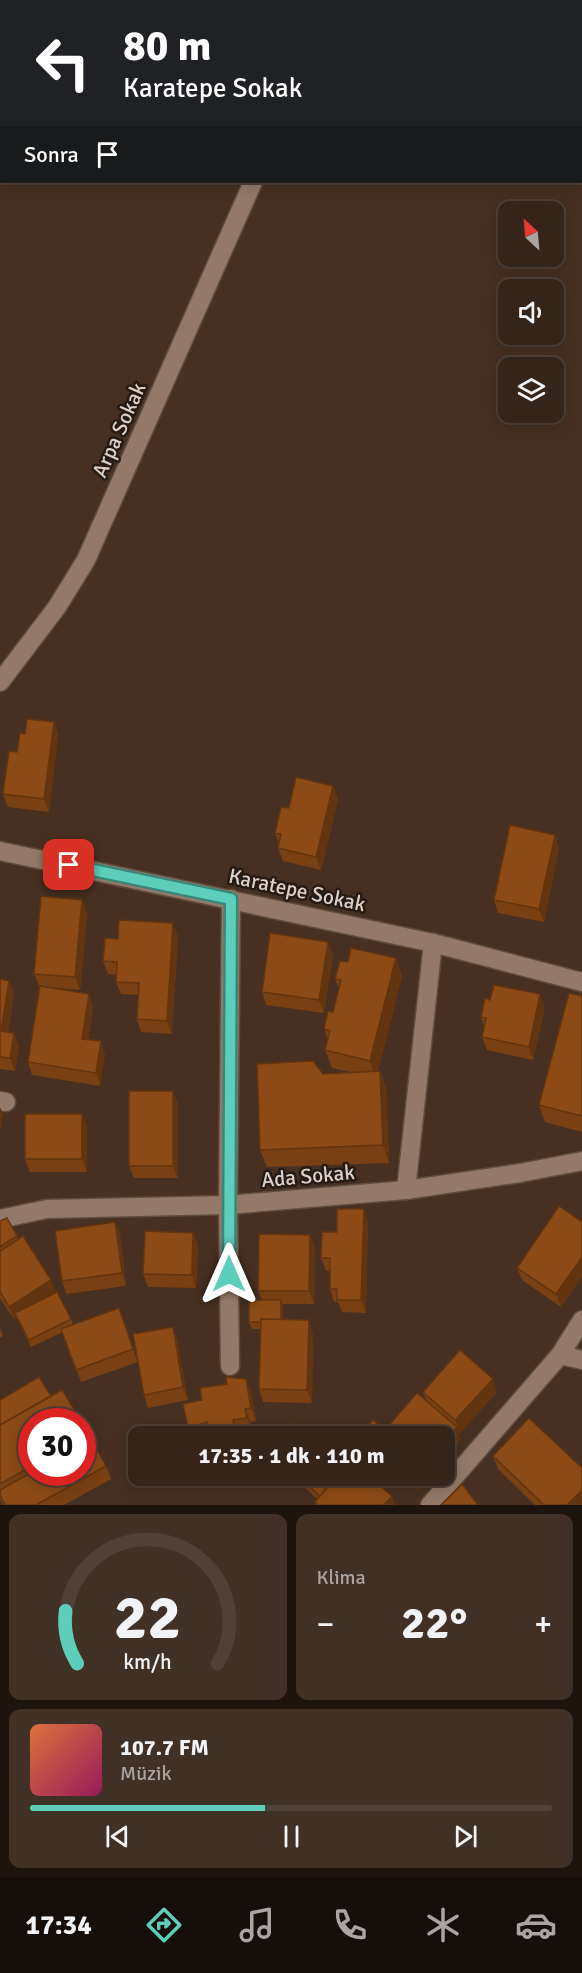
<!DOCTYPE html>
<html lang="tr">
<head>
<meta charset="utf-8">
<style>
	:root { --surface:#352419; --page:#403026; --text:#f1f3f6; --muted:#aaa4a2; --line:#4f4138; --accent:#5cceba }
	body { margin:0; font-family:Signika,sans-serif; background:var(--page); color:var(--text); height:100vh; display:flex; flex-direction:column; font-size:22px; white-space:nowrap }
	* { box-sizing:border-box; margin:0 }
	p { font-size:20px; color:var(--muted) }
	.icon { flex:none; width:33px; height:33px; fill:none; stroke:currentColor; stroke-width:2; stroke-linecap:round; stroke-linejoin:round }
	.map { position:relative; height:1505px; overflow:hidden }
	.side { display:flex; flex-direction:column; gap:9px; padding:9px; background:#1d140e; flex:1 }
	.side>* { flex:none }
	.hud { position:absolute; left:0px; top:0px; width:582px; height:183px; box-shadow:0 3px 15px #0003,0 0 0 2px var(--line); background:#202124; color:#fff; overflow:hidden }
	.needle { width:39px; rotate:334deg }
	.buttons { position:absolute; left:498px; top:201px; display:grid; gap:12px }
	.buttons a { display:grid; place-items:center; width:66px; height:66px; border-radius:12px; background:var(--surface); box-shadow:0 3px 15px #0003,0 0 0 2px var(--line); font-size:30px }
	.speed { position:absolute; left:18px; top:1408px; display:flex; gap:12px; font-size:30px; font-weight:700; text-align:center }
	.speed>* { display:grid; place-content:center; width:78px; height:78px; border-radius:50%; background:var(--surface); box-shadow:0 3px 15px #0003,0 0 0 2px var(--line); line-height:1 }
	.speed .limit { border:9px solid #d22; background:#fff; color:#111 }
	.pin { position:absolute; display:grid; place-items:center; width:51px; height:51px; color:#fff; margin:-26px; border-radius:12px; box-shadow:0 3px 9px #0006 }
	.me { position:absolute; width:66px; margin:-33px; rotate:0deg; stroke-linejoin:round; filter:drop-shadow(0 0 4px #0008) }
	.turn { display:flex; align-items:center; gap:21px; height:126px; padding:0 24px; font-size:27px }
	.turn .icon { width:78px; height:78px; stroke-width:2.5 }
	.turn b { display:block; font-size:42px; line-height:51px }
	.then { display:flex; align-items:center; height:57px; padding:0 24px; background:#0003; gap:12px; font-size:22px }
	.big { font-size:45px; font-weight:800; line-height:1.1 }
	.side .widget { flex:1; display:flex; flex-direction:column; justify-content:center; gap:9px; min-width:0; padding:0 21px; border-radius:12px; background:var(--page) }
	.side .dial { align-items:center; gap:0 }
	.dial svg { height:156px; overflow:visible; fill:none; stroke:var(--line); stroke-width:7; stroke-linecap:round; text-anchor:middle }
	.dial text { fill:var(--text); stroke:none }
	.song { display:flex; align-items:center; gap:18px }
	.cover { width:72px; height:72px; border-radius:9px; background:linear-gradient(135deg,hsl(20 70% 55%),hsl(330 70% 35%)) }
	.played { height:6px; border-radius:3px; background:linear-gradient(90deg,var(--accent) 45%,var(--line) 45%) }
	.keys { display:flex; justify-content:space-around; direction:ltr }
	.heat { display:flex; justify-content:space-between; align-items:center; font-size:33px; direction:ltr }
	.side .tiles { flex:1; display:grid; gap:9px; grid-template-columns:1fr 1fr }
	.widget:last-child { grid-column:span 2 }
	.trip { position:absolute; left:128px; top:1426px; width:327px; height:60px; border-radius:12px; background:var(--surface); box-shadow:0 3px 15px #0003,0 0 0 2px var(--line); font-weight:800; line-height:60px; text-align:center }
	.dock { display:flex; height:96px; justify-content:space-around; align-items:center; background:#150e0a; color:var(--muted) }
	.dock .icon { width:42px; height:42px }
	.dock .active { color:var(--accent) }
	.dock b { font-size:27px; color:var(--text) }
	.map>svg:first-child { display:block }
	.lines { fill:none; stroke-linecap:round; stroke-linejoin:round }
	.street-casing { stroke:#5f4c3e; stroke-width:21 }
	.street { stroke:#947968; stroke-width:18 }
	.wall { fill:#784013 }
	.shaded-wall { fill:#62340f }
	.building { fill:#8c4b16; stroke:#62340f; stroke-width:1.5 }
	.route-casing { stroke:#3c8679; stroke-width:15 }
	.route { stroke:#5cceba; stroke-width:10 }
	.labels { text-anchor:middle; stroke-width:5; stroke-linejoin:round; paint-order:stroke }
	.street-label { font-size:21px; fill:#dfd0c7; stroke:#251b14 }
</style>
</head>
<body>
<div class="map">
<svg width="582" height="1505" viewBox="0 0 582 1505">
	<rect width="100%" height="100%" fill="#473021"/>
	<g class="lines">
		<!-- street casing -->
		<g class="street-casing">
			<g id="street">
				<polyline points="535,0 541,2"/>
				<polyline points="333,2 334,0"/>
				<polyline points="580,11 582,11"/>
				<polyline points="0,682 57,607 86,560 253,182"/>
				<polyline points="0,851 433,943 582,982"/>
				<polyline points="0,1101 6,1102"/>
				<polyline points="406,1190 433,943"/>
				<polyline points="0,1219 47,1209 228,1205 406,1190 520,1173 582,1161"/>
				<polyline points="560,1355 582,1360"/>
				<polyline points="230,1366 228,1205 231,899"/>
				<polyline points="430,1505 560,1355 582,1320"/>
			</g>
		</g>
		<!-- street -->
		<use href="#street" class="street"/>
	</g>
	<!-- wall -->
	<g class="wall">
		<polygon points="54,722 58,735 49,812 8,807 3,794 17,752 25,734"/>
		<polygon points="333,786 338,799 321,870 283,861 278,848 279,844 275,833 289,808"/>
		<polygon points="555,835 559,848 544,922 498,913 494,900"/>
		<polygon points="82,900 87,912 80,990 44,987 93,1007 88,1040 105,1054 100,1086 32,1075 28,1062 39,987 39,986 34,974"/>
		<polygon points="178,936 172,1034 141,1032 137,1019 138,995 121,994 116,982 116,975 108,974 103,961 118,939"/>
		<polygon points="333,955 324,1013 266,1005 262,992"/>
		<polygon points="396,958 402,976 378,1071 380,1071 386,1088 389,1163 267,1167 260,1150 323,1074 351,1072 332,1068 325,1050 328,1040 324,1029 333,1012 339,989 335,979 348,962"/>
		<polygon points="0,979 9,981 14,993 8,1032 14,1033 19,1046 15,1071 0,1069"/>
		<polygon points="582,996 582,1132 545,1122 539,1105"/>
		<polygon points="490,1000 545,1007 533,1060 487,1050 482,1037 484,1026 481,1017"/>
		<polygon points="178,1104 178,1178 134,1178 129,1166"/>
		<polygon points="87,1127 87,1172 30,1172 25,1159"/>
		<polygon points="0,1221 17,1236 18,1239 56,1293 71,1319 73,1325 119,1308 137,1360 173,1327 177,1340 188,1400 148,1408 144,1395 138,1362 81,1382 63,1332 31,1347 17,1318 14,1319 0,1298"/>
		<polygon points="115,1222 120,1235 126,1286 66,1294 62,1281"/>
		<polygon points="368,1222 366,1313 342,1312 338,1302 334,1302 330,1289 330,1271 326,1271 321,1258 337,1232"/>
		<polygon points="582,1222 561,1307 522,1280 517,1268"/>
		<polygon points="193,1233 198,1246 196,1288 148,1287 143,1274"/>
		<polygon points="310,1235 315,1248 314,1304 282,1304 283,1307 283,1320 313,1333 312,1403 263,1402 259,1389 261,1329 252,1329 249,1322 262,1300 258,1291"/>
		<polygon points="0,1328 3,1336 0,1338"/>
		<polygon points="246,1379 251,1392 256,1421 250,1422 252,1431 241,1433 242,1437 181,1437 191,1435 188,1428 202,1400 227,1384"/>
		<polygon points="423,1392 497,1392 460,1433 458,1432 461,1440 444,1460 444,1437 385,1430 427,1402"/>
		<polygon points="0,1400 32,1422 32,1473 82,1473 82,1423 106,1466 111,1479 64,1505 3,1505 0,1500"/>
		<polygon points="493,1456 582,1505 535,1505 498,1469"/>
		<polygon points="403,1476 431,1476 419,1490"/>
		<polygon points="299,1477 395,1505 316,1505 315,1502 317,1499 301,1484"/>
	</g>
	<!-- shaded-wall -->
	<g class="shaded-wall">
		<polygon points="54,722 58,735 49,812 44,799"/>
		<polygon points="333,786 338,799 321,870 316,857"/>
		<polygon points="555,835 559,848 544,922 539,909"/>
		<polygon points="82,900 87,912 80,990 75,977"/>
		<polygon points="173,923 178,936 172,1034 167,1021"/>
		<polygon points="328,942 333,955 324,1013 319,1000"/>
		<polygon points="396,958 402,976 376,1079 370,1061"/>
		<polygon points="9,981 14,993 6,1044 1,1031"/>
		<polygon points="89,994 93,1007 86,1052 82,1039"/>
		<polygon points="540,994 545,1007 533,1060 529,1047"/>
		<polygon points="14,1033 19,1046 15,1071 10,1058"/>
		<polygon points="101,1041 105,1054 100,1086 96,1073"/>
		<polygon points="380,1071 386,1088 389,1163 383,1145"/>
		<polygon points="173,1091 178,1104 178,1178 173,1166"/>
		<polygon points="0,1107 3,1114 0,1132"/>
		<polygon points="82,1114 87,1127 87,1172 82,1159"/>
		<polygon points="364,1209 368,1222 366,1313 361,1300"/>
		<polygon points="115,1222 120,1235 126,1286 122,1273"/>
		<polygon points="193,1233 198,1246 196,1288 192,1275"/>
		<polygon points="310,1235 315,1248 314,1304 309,1291"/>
		<polygon points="582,1257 582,1277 561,1307 556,1294"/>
		<polygon points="51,1280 56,1293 15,1313 17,1318 14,1319 9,1307"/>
		<polygon points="281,1300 283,1307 283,1328 281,1322"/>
		<polygon points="309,1320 313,1333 312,1403 307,1390"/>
		<polygon points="173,1327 177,1340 188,1400 183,1387"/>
		<polygon points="246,1379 251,1392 256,1421 251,1408"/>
		<polygon points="493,1379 497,1392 460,1433 455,1420"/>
		<polygon points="245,1409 250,1422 252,1431 247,1418"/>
		<polygon points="457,1427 461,1440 444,1460 444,1442"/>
		<polygon points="393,1476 400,1476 395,1481"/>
		<polygon points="415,1476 431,1476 419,1490 414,1477"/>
		<polygon points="582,1490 582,1505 567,1505"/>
		<polygon points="392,1496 395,1505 384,1505"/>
	</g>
	<!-- building -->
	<g class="building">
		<polygon points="27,719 54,722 44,799 3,794 9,751 17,752 20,733 25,734"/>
		<polygon points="296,777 333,786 316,857 278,848 281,834 275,833 281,807 289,808"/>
		<polygon points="510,825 555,835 539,909 494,900"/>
		<polygon points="41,896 82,900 75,977 34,974"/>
		<polygon points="119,920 173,923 167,1021 137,1019 139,983 116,982 117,962 103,961 105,938 118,939"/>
		<polygon points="270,933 328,942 319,1000 262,992"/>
		<polygon points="351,948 396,958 370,1061 325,1050 330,1031 324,1029 328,1011 333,1012 341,980 335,979 340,961 348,962"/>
		<polygon points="0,979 9,981 1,1031 14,1033 10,1058 0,1057"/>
		<polygon points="494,985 540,994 529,1047 482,1037 486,1018 481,1017 485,998 490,1000"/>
		<polygon points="40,986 89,994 82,1039 101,1041 96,1073 28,1062"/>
		<polygon points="569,993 582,996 582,1116 539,1105"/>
		<polygon points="313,1061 323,1074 380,1071 383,1145 260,1150 257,1064"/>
		<rect x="129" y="1091" width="44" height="75"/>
		<rect x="25" y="1114" width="57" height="45"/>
		<polygon points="559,1206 582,1222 582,1257 556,1294 517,1268"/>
		<polygon points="337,1209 364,1209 361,1300 337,1300 337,1289 330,1289 330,1258 321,1258 322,1232 337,1232"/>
		<polygon points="7,1218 17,1236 0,1247 0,1221"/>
		<polygon points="115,1222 122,1273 62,1281 55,1231"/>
		<polygon points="145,1231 193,1233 192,1275 143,1274"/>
		<polygon points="259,1234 310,1235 309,1291 258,1291"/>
		<polygon points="23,1236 51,1280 9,1307 0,1292 0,1251"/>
		<polygon points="57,1292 71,1319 29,1340 15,1313"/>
		<polygon points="249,1300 281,1300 281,1320 261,1319 261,1322 249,1322"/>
		<polygon points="119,1308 133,1349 76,1370 61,1329"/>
		<polygon points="261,1319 309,1320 307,1390 259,1389"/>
		<polygon points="173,1327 183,1387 144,1395 133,1334"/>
		<polygon points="460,1350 493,1379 455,1420 423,1392"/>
		<polygon points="39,1377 51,1396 0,1425 0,1400"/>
		<polygon points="226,1377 246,1379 251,1408 245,1409 247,1418 233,1420 234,1425 208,1428 207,1422 188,1428 183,1404 202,1400 200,1388 227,1384"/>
		<polygon points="62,1390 82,1422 32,1422 32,1466 0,1484 0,1425"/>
		<polygon points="417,1393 457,1427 444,1442 444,1437 358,1437 373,1420 385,1430"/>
		<polygon points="529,1418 582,1468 582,1490 567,1505 544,1505 493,1456"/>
		<polygon points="82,1423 89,1434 82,1438"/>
		<polygon points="293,1423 308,1437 280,1437"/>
		<polygon points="238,1426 240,1437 181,1437"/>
		<polygon points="91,1439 106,1466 36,1505 5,1505 0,1495 0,1490 32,1472 32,1473 82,1473 82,1443"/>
		<polygon points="299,1476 337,1476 320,1496 299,1477"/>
		<polygon points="337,1476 369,1476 392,1496 384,1505 318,1505 315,1502"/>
		<polygon points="462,1484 478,1505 441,1505"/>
	</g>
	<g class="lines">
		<!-- route casing -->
		<g class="route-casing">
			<polyline id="route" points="69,865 231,899 229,1274"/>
		</g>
		<!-- route -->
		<use href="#route" class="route"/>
	</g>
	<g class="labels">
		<!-- street labels -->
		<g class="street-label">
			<text transform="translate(119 430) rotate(-66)" y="7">Arpa Sokak</text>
			<text transform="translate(297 890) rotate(12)" y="7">Karatepe Sokak</text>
			<text transform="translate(308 1176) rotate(-5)" y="7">Ada Sokak</text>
		</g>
	</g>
</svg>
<div class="buttons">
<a><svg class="needle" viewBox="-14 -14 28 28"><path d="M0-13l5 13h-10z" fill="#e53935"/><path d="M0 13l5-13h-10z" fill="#aaa4a2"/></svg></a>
<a><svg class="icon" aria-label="sound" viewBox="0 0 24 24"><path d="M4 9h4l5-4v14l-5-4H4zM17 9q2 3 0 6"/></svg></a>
<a><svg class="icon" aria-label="layers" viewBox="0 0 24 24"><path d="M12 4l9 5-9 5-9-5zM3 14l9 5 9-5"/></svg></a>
</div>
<div class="speed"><div class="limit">30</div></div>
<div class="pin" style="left:69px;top:865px;background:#d93025"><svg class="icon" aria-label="arrive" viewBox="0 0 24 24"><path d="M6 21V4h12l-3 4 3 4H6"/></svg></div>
<svg class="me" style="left:229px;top:1274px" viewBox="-20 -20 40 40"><path d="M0-17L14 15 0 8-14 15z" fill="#5cceba" stroke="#fff" stroke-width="4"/></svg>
<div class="trip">17:35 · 1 dk · 110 m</div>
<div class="hud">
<div class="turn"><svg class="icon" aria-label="left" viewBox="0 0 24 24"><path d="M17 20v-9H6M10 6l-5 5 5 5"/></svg><div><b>80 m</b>Karatepe Sokak</div></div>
<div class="then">Sonra<svg class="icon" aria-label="arrive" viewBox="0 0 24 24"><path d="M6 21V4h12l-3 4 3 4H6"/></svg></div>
</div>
</div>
<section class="side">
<div class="tiles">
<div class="widget dial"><svg viewBox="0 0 100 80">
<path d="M14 69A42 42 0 1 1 86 69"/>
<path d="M14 69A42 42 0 0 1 8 42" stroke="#5cceba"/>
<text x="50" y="56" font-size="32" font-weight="700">22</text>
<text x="50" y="72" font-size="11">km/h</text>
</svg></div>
<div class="widget"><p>Klima</p>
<div class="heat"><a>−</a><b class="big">22°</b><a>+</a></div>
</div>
<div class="widget">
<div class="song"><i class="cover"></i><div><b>107.7 FM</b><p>Müzik</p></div></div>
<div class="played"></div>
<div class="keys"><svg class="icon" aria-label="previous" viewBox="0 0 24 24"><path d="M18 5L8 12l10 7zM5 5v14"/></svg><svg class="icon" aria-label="pause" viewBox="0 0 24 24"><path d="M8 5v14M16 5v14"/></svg><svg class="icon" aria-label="next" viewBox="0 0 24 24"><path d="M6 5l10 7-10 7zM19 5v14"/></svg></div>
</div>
</div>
</section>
<nav class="dock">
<b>17:34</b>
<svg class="icon active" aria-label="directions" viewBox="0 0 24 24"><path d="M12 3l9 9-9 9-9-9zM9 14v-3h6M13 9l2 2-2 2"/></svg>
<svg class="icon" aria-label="music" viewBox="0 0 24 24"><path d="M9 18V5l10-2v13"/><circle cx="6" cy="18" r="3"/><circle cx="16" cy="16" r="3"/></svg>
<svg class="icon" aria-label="phone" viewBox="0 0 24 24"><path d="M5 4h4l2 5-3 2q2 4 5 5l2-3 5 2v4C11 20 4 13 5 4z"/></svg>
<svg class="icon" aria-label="climate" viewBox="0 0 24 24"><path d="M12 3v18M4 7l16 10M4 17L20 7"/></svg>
<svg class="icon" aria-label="car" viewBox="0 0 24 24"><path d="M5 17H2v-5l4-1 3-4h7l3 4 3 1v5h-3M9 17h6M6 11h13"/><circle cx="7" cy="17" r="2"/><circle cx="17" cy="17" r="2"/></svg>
</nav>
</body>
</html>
